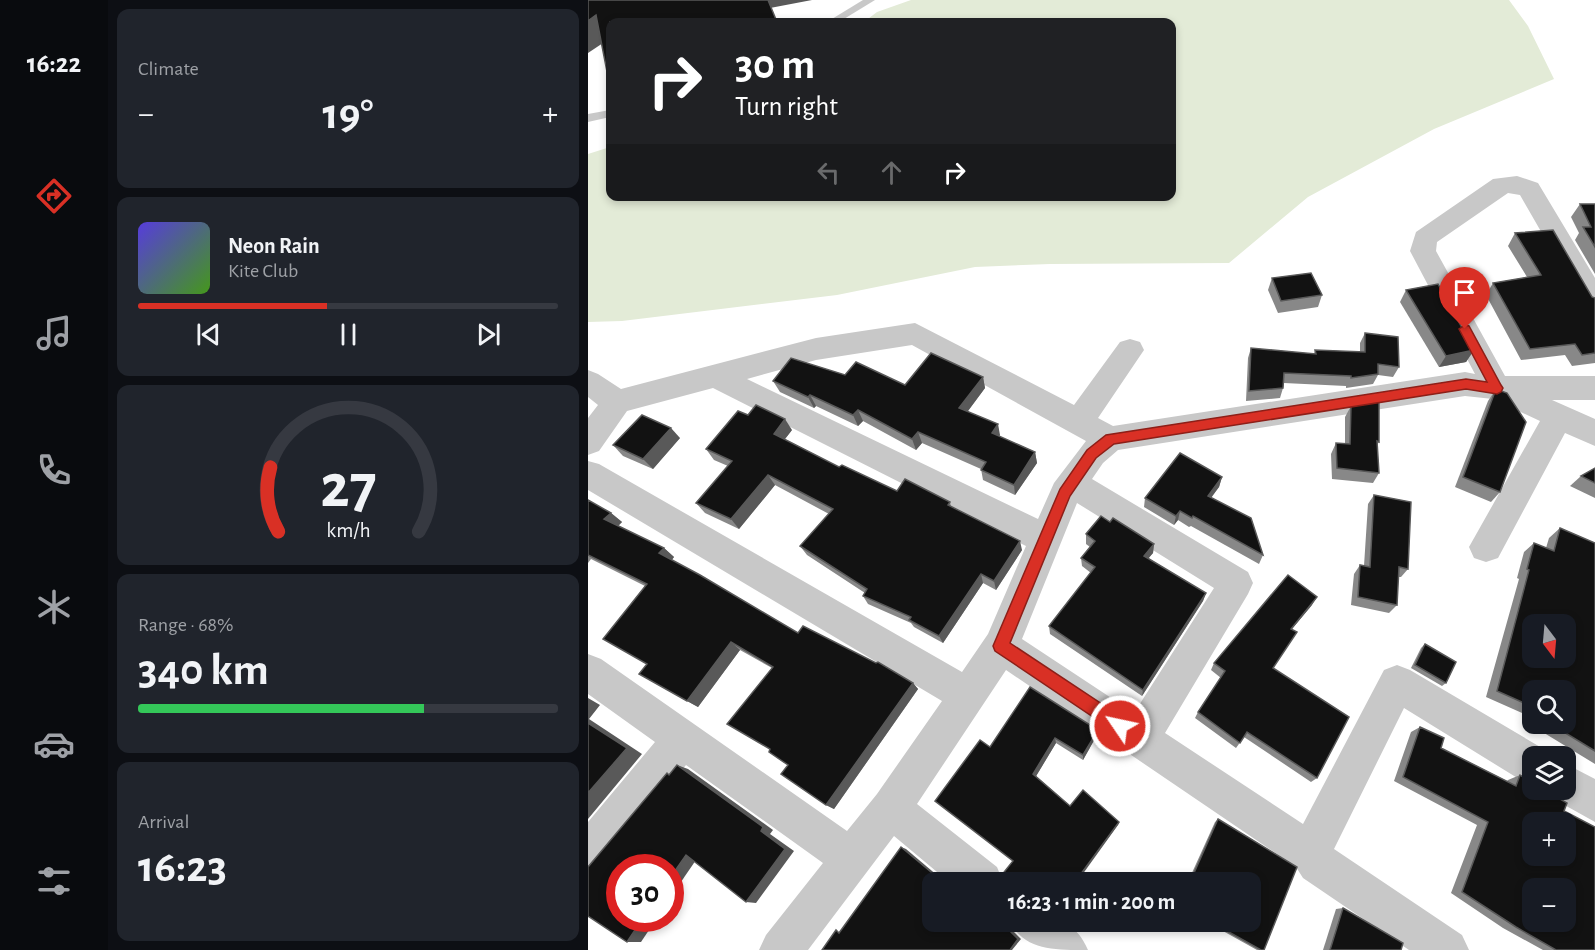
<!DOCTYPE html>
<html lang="en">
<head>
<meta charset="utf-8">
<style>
  body { margin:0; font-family:"Alegreya Sans",sans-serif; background:#20242c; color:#f1f3f6; height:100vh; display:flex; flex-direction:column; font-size:22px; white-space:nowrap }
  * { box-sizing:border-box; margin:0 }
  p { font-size:20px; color:#9ea1a6 }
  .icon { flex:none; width:33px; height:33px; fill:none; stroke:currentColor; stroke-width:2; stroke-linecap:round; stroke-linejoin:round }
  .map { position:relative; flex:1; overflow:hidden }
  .side { display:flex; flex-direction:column; gap:9px; padding:9px; background:#0d0f14; width:480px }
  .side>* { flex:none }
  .hud { position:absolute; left:18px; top:18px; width:570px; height:183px; border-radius:12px; box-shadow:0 3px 9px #0003; background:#202124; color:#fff; overflow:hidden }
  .needle { width:39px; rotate:164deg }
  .fabs { position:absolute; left:934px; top:614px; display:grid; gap:12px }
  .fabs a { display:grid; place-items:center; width:54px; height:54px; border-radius:12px; background:#171b24; box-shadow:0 3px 9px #0003; font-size:30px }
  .speed { position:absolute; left:18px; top:854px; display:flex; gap:12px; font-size:30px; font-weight:700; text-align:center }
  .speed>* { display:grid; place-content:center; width:78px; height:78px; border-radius:50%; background:#171b24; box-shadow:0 3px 9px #0003; line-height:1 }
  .speed .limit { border:9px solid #d22; background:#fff; color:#111 }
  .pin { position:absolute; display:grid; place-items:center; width:51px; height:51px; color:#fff; margin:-62px -26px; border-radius:50% 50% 50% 0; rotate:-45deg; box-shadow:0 0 6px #0007 }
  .pin .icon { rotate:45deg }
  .me { position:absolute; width:66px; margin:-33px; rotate:304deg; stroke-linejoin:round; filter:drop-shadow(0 0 4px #0008) }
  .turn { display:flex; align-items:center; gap:21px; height:126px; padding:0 30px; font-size:27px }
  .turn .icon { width:78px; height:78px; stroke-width:2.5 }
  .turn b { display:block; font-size:42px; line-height:51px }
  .lanes { display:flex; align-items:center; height:57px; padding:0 30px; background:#0003; justify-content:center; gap:30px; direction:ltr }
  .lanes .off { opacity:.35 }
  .big { font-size:45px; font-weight:600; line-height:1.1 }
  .side .card { flex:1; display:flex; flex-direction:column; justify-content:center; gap:9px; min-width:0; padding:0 21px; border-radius:12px; background:#20242c }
  .side .dial { align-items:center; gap:0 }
  .dial svg { height:156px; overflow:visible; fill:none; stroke:#363941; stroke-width:7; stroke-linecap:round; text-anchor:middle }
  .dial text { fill:#f1f3f6; stroke:none }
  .song { display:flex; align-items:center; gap:18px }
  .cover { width:72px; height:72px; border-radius:9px; background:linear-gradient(135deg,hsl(250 70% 55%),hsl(100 70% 35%)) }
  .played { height:6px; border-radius:3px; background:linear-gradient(90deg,#d93025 45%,#363941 45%) }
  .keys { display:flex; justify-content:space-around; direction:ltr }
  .heat { display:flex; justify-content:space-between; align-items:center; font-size:33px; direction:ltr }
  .charge { height:9px; border-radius:4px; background:linear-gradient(90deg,#34c759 68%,#363941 0) }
  .trip { position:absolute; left:334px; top:872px; width:339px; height:60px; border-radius:12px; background:#171b24; box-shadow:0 3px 9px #0003; font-weight:600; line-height:60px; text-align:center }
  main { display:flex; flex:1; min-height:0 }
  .tabs { display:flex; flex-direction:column; width:108px; justify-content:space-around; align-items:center; background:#090b0e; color:#9ea1a6 }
  .tabs .icon { width:42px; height:42px }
  .tabs .current { color:#d93025 }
  .tabs b { font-size:27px; color:#f1f3f6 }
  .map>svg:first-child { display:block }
  .green { fill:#e3ebd7 }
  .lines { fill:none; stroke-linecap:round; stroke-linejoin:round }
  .service { fill:#c8c8c8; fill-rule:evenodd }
  .minor { fill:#c8c8c8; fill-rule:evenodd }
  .wall { fill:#888 }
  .shaded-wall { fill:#595959 }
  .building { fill:#121212; stroke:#595959; stroke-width:1.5; fill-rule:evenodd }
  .route { fill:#d93025; stroke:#8d1f18; stroke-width:1.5 }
</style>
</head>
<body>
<main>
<nav class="tabs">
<b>16:22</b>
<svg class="icon current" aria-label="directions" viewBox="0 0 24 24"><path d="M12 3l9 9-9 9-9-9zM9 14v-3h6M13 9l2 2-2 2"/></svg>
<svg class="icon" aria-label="music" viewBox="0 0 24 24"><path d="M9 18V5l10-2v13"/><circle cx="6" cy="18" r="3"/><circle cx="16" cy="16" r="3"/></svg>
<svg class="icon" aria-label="phone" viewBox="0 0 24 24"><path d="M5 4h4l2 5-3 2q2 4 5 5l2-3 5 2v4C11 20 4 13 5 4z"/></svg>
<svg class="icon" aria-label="climate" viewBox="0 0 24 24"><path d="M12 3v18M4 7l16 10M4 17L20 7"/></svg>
<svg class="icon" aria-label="car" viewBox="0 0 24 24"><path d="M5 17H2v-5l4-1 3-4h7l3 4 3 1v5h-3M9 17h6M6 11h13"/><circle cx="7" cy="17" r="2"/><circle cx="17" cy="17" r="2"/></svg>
<svg class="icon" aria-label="filters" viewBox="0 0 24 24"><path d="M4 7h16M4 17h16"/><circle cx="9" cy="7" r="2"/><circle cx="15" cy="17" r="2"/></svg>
</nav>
<section class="side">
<div class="card"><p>Climate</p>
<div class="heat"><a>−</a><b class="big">19°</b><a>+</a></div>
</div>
<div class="card">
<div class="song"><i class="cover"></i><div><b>Neon Rain</b><p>Kite Club</p></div></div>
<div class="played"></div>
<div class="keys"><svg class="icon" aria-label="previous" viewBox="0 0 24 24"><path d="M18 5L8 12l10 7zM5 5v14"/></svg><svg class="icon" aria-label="pause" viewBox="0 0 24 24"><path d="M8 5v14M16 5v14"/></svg><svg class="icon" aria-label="next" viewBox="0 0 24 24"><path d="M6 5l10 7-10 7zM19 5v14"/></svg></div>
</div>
<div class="card dial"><svg viewBox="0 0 100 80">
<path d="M14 69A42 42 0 1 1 86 69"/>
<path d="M14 69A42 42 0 0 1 10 36" stroke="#d93025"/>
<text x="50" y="56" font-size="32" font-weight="700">27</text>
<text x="50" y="72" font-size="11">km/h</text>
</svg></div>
<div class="card"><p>Range · 68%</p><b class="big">340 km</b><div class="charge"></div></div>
<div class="card"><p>Arrival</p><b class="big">16:23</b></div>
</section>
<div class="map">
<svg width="1007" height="950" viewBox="0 0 1007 950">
  <rect width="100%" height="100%" fill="#fff"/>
  <!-- green -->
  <path class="green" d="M323 0H921L940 26 966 79 846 129 720 197 641 263 462 264 387 267 249 295 34 321 0 322V154L22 147V196H584V22H276L289 12Z"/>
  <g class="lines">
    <!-- service -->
    <g class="service">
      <path d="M275 0H287L251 22H239Z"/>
      <path d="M22 110V117L0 122V114Z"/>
    </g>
    <!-- minor -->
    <g class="minor">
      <path d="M929 176 950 183 1007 278V311L997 308 932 195 920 193 849 242 848 251 917 376H1007V400H964L1007 419V446L977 433 910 558 898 562 886 558 881 547 952 421 905 399 877 396 530 450 515 463 504 479 660 572 665 583 660 594 577 733 715 824 796 670 809 665 822 670 959 751 961 756H945V784L931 779 816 708 746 849 874 935 881 950H821L715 878 708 867 418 670 329 804 409 867 415 882H361L306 836 220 950H171L178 935 235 863 98 765 14 868 0 874V822L67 742 0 694V654L13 659 259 831 289 794 354 701 0 490V461L11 464 374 672 400 634 438 546 125 388 39 411 11 451 0 455V418L10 405 0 397V370L10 374 33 389 228 338 327 323 486 405 532 342 542 339 552 342 556 350 510 418 525 426 877 372 887 374 822 251 828 232 905 179ZM324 345 498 441 466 483 450 519 159 379 228 360ZM489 503 626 588 546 713 434 639Z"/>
      <path d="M978 764 1007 779V822L964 798 960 789H978Z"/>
      <path d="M421 921C457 921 483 911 500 950 464 950 437 950 421 921Z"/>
    </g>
  </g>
  <!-- wall -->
  <g class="wall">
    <path d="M992 204H1007V274L987 240 991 233 983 217Z"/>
    <path d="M927 233 1004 297 1007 298V363L984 366 977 355 933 360 898 295 905 283 939 277 920 246Z"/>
    <path d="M684 278 734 295 730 307 690 313 680 290Z"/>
    <path d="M818 290 886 350 878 362 851 367 812 302Z"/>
    <path d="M777 333 811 367 805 377 790 375 785 384 758 388V386L696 383 695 388 692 398 658 401 660 358 663 348 726 354 727 350 772 352V343Z"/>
    <path d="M257 375 317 385 395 377 397 388 380 411 412 435 411 436 447 452 449 463 427 495 395 480 393 469 334 443 328 450 275 421 270 426 228 406 226 408 192 392 185 381Z"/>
    <path d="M908 389 912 492 903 502 867 487 900 401Z"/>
    <path d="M763 406 791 442 789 445 791 473 785 483 744 479 743 454 748 443 757 444V417Z"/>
    <path d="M204 430 197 439 251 467 309 491 362 502 363 506 434 550 408 590 395 583 355 643 326 627 323 623 280 604 275 596 277 593 219 555 212 546 241 514 187 485 151 529 117 513 108 503 140 466 126 460 118 449Z"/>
    <path d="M92 438 65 469 35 456 25 445Z"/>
    <path d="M1007 468V498L982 486 993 476Z"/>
    <path d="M634 477 631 487 623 497 675 555 671 564 603 526 601 527 590 520 586 525 556 507 557 498Z"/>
    <path d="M786 495 820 569 813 577H810L809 605 801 613 763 605 766 574 772 565 776 566 780 504Z"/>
    <path d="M0 500 23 513 34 522 30 526 76 548 86 557 84 560 210 633 325 683 330 689 246 809 238 805 200 765 182 749 184 668 152 650 110 707 51 674 59 664 15 639 57 586 3 559 0 563Z"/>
    <path d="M522 522 566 544 565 553 560 558 618 593 615 601 554 696 462 634 461 626 503 573 494 566 493 558 502 547 498 544V534Z"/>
    <path d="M972 528 1007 543V764L948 728 951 723H978L945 690V718L898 697 931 579 929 578 936 552 946 543 958 548 961 538Z"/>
    <path d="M724 605 704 629 685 668 729 778 723 782 656 737 648 748 607 718 610 712 633 678 623 670 626 663Z"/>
    <path d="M837 644 858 683 854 686 823 668 833 648Z"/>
    <path d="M832 727 853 748 919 781 920 780 932 775 976 811 1007 950H955L915 928 863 893 889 825 806 781 823 732Z"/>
    <path d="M510 730 509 735 495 760 468 743 448 776 482 806 531 822 530 825 414 882 425 861 402 747Z"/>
    <path d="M630 819 709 867 676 950H669L617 921H663V882H614L603 875 627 822Z"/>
    <path d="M755 908 813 950H735L748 909Z"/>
  </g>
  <!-- shaded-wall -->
  <g class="shaded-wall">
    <path d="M179 0H224L182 8Z"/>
    <path d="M8 15 21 39 0 53V21Z"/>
    <path d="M886 350 878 362 851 367 858 356Z"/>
    <path d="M395 377 397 388 374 419 371 408Z"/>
    <path d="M222 395 228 406 226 408 220 397Z"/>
    <path d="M270 410 275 421 270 426 265 415Z"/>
    <path d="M197 419 204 430 193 444 186 434Z"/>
    <path d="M410 424 412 435 406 443 404 433Z"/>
    <path d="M83 428 92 438 65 469 55 459Z"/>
    <path d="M330 432 334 443 328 450 324 439Z"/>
    <path d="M447 452 449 463 427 495 426 485Z"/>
    <path d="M180 475 187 485 151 529 143 519Z"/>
    <path d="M634 477 631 487 618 505 620 496Z"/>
    <path d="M592 511 590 520 586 525 588 516Z"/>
    <path d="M23 513 34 522 27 529 16 519Z"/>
    <path d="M432 541 434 550 408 590 406 581Z"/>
    <path d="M566 544 565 553 555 565 556 556Z"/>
    <path d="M76 548 86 557 82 562 71 553Z"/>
    <path d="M393 574 395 583 355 643 351 636Z"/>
    <path d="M618 593 615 601 554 696 555 690Z"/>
    <path d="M729 597 724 605 698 636 703 629Z"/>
    <path d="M143 642 152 650 110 707 99 701Z"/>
    <path d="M325 683 330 689 246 809 238 805Z"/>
    <path d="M0 698 12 705 1 719 54 754 0 819Z"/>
    <path d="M510 730 509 735 495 760V755Z"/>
    <path d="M467 738 468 743 447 778 445 774Z"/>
    <path d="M89 765 100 769 185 830 182 834 206 851 168 903 158 902 173 831Z"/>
    <path d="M531 822 530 825 489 882H487Z"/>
    <path d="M313 847 318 849 357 882H355Z"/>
    <path d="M98 855 110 857 82 898V878Z"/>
    <path d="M55 918H69L53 942H39Z"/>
    <path d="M418 921H420L426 932 433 939 424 950H422L423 932Z"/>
  </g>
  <!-- building -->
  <g class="building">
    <path d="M0 0H180L189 22H22V82H21L8 15 0 21Z"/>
    <path d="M992 204H1007V247L995 227H1003Z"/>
    <path d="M965 230 1004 297 1007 298V353L994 355 987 344 942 349 905 283 953 275 927 233Z"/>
    <path d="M723 273 734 295 693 301 684 278Z"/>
    <path d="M850 284 886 350 858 356 818 290Z"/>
    <path d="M777 333 810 337 811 367 790 364V374L763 378V376L696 373 695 388 661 391 663 348 728 354 727 350 777 352Z"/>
    <path d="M343 353 395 377 371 408 410 424 404 433 447 452 426 485 393 470 398 462 330 432 324 439 270 410 265 415 222 395 220 397 185 381 203 358 257 375 268 362 317 385Z"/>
    <path d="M908 389 919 393 938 422 912 492 875 477Z"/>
    <path d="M791 401V442L789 441 791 473 749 468 748 443 762 444 763 406Z"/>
    <path d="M168 405 197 419 186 434 251 467 254 465 309 491 317 479 362 502 360 505 432 541 406 581 393 574 351 636 321 620 323 617 275 596 279 589 212 546 245 509 180 475 143 519 108 503 144 461 118 449 150 411 160 415Z"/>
    <path d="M54 415 83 428 55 459 25 445Z"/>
    <path d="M592 453 634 477 620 496 663 518 675 555 605 516 604 518 592 511 588 516 557 498Z"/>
    <path d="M1007 468V483L993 476Z"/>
    <path d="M786 495 823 502 820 569 811 567 809 605 770 597 772 565 782 567Z"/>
    <path d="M0 500 23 513 16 519 76 548 71 553 112 575 210 633 215 626 288 663 290 662 325 683 238 805 193 774 200 765 181 752 182 749 139 724 185 667 143 642 99 701 51 674 59 664 15 639 59 584 0 555Z"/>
    <path d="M513 516 522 522 525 518 566 544 556 556 618 593 555 690 461 626 507 567 493 558 507 541 498 534Z"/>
    <path d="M972 528 1007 543V751L961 723H978V690H945V707L909 691 941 570 939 569 946 543 966 551ZM945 624H978V657H945Z"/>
    <path d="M700 575 729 597 703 629 709 632 685 668 761 717 729 778 659 732 652 743 610 712 637 671 626 663Z"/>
    <path d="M837 644 868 662 858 683 827 665Z"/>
    <path d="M442 687 510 730 495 755 467 738 445 774 482 806 495 790 531 822 487 882H413H414L413 876 425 861 347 801 392 740 402 747Z"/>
    <path d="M0 723 39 748 0 793Z"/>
    <path d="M832 727 856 738 853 748 928 786 932 775 945 783V789H955L979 803 976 811 1007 827V950H968L928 927 874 892 900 822 815 777ZM945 822H978V855H945ZM945 888H978V921H945Z"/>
    <path d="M89 765 175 827 173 831 197 849 158 902 98 855 82 878V867H32V918H55L39 942 0 916V867L79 773 81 775Z"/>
    <path d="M630 819 709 867 676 950H673L621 921H663V882H619L606 873Z"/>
    <path d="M313 847 355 882H345V921H418L423 932 430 939 422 950H234L248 930 251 933Z"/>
    <path d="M755 908 815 943 813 950H742Z"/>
  </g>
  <!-- route -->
  <path class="route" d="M877 325 881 326 913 385 915 388 913 392 909 394 878 389 526 444 508 458 482 496 422 643 538 720 540 726 538 731 532 734 526 731 407 651 405 646 472 489 499 450 518 435 878 379 899 382 871 329Z"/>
</svg>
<div class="fabs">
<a><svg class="needle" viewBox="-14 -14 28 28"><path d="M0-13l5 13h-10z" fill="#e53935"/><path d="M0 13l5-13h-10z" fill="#9ea1a6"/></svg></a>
<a><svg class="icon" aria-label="search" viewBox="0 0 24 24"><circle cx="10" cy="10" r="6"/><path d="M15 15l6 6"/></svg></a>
<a><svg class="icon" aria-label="layers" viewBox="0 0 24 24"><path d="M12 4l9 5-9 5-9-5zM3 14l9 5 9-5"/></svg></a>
<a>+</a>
<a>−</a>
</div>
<div class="speed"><div class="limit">30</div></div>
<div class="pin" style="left:877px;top:329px;background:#d93025"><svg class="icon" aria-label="arrive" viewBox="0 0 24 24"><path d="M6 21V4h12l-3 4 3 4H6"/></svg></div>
<svg class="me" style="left:532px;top:726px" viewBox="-20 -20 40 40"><circle r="17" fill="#d93025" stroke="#fff" stroke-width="3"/><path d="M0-11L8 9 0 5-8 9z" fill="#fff"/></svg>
<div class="trip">16:23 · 1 min · 200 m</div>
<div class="hud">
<div class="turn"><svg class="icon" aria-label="right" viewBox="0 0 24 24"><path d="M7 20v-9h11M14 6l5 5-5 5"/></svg><div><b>30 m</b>Turn right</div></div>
<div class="lanes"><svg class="icon off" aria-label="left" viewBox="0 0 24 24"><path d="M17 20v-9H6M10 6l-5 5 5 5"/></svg><svg class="icon off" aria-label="ahead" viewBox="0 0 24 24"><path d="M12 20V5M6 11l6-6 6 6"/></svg><svg class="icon" aria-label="right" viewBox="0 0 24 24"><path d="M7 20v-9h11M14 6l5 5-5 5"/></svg></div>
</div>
</div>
</main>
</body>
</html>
